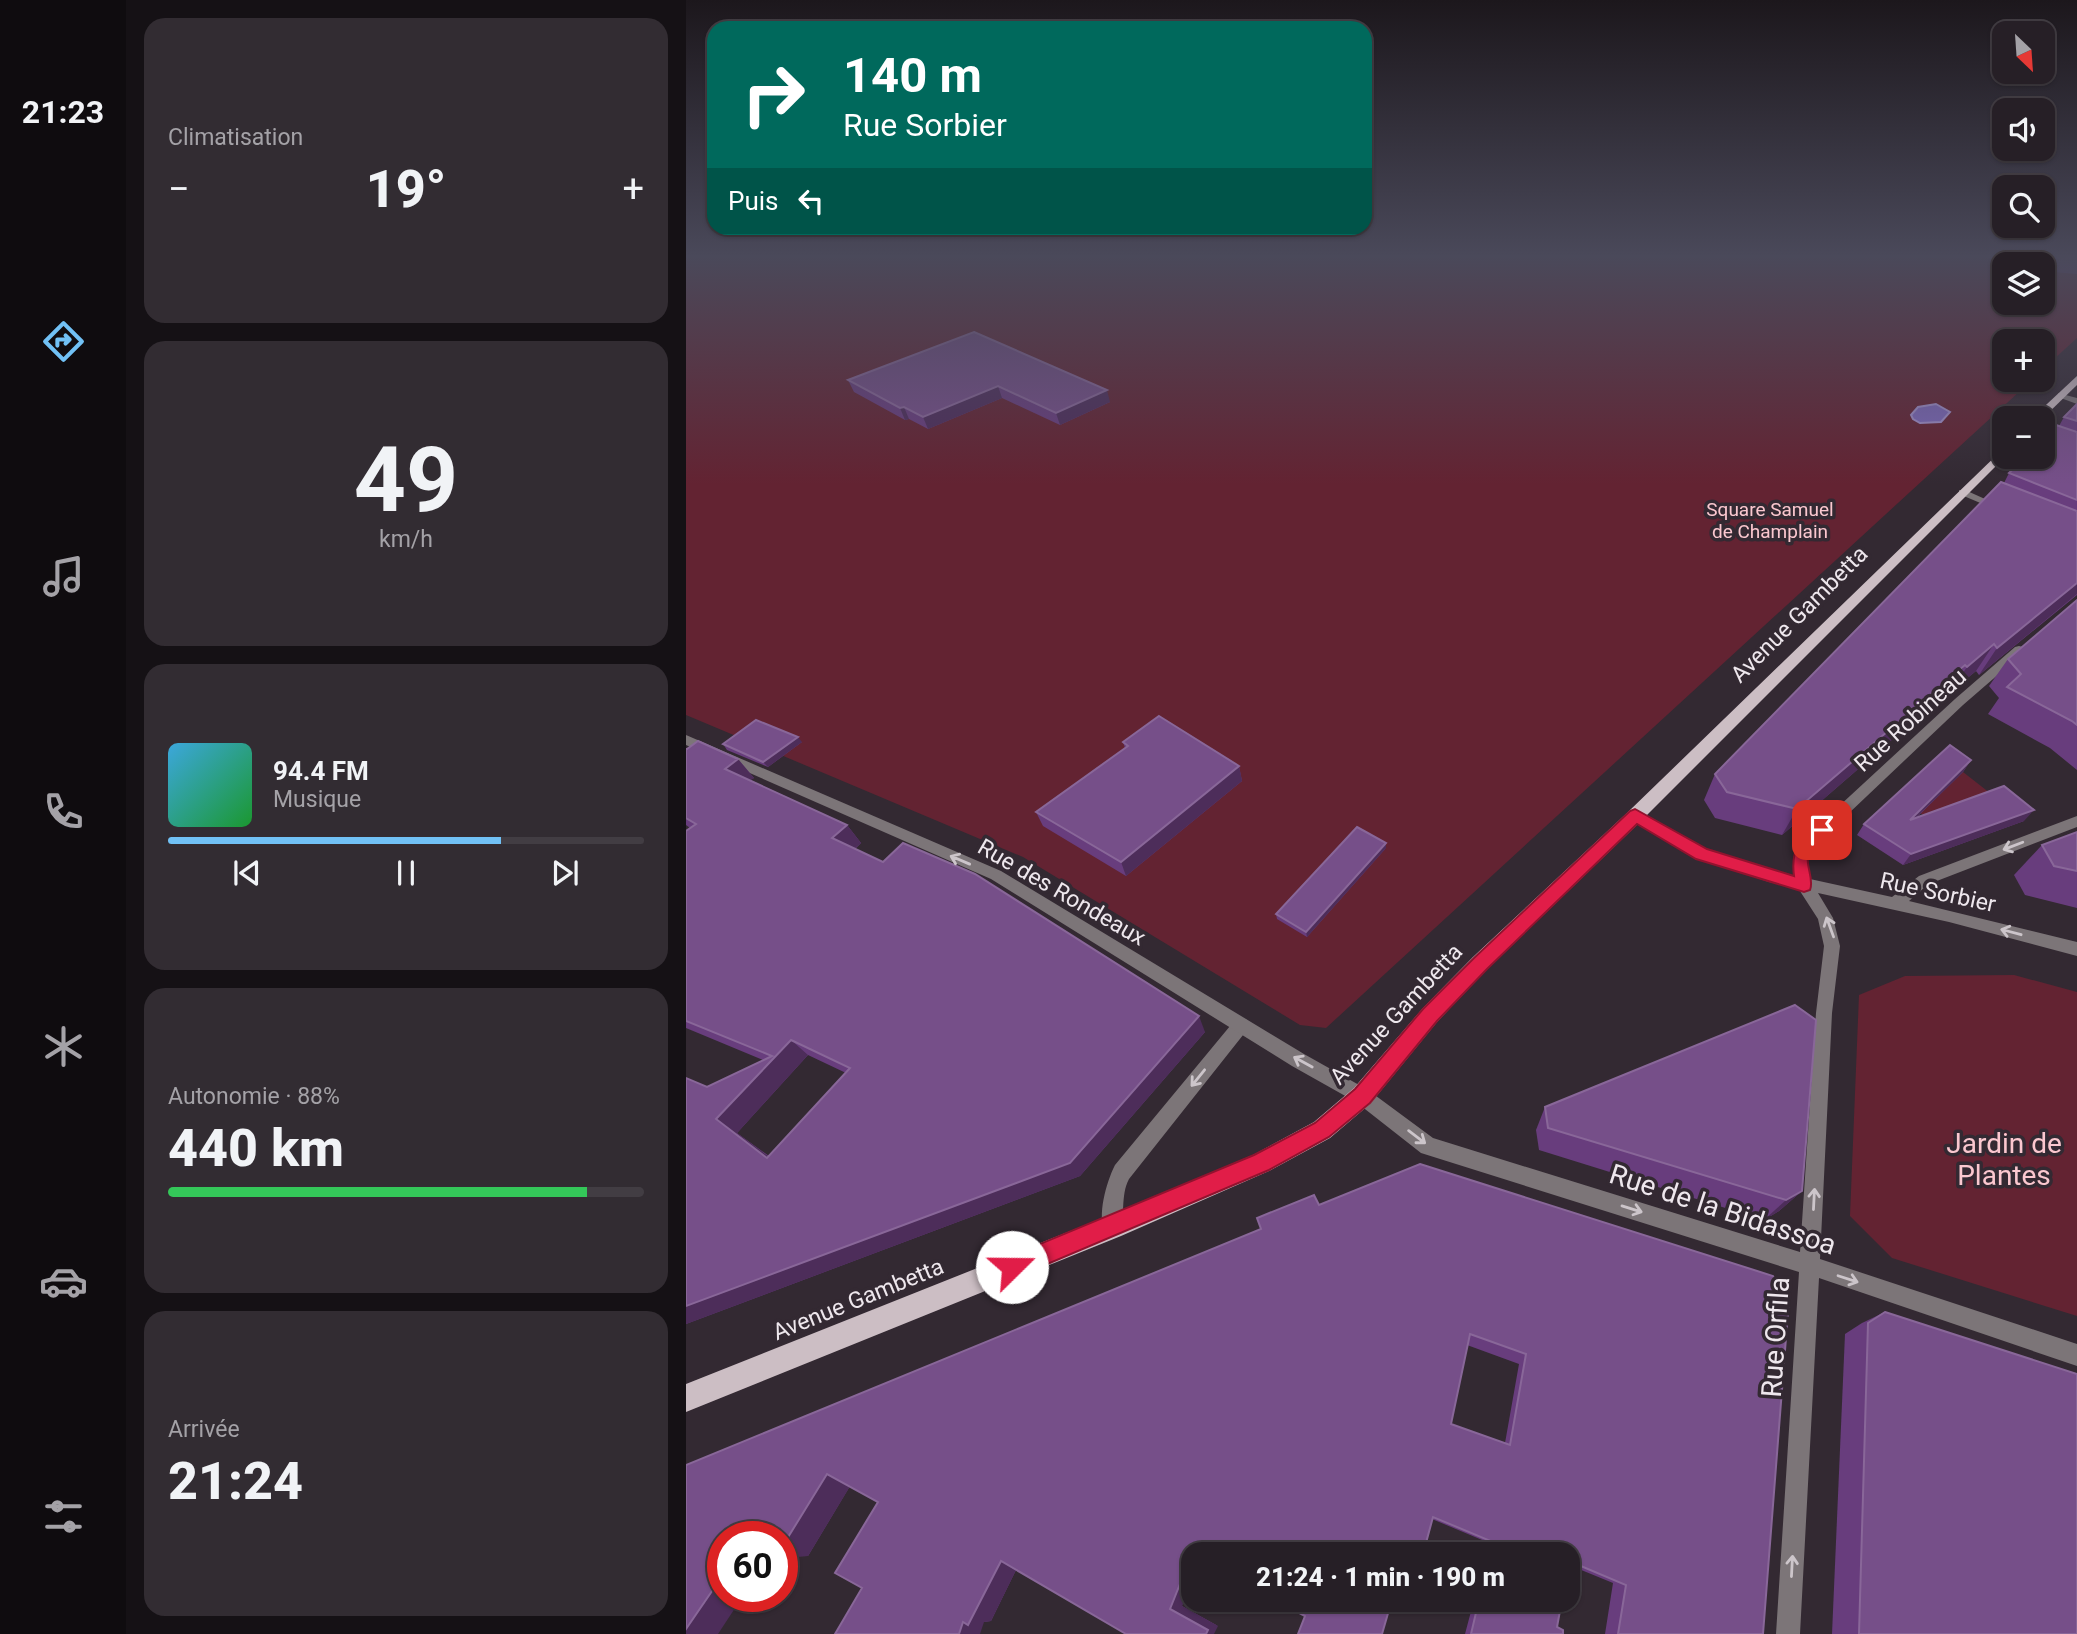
<!DOCTYPE html>
<html lang="fr">
<head>
<meta charset="utf-8">
<style>
  body { margin:0; font-family:Roboto,sans-serif; background:#322c32; color:#f1f3f6; height:100vh; display:flex; flex-direction:column; font-size:26px; white-space:nowrap }
  * { box-sizing:border-box; margin:0 }
  p { font-size:23px; color:#a4a2a7 }
  .icon { flex:none; width:38px; height:38px; fill:none; stroke:currentColor; stroke-width:2; stroke-linecap:round; stroke-linejoin:round }
  .map { position:relative; flex:1; overflow:hidden }
  .side { display:flex; flex-direction:column; gap:18px; padding:18px; background:#151115; width:560px }
  .side>* { flex:none }
  .guide { position:absolute; left:21px; top:21px; width:665px; height:214px; border-radius:21px; box-shadow:0 2px 5px #0004,0 0 0 2px #423d43; background:#00695c; color:#fff; overflow:hidden }
  .needle { width:46px; rotate:155deg }
  .controls { position:absolute; left:1306px; top:21px; display:grid; gap:14px }
  .controls a { display:grid; place-items:center; width:63px; height:63px; border-radius:14px; background:#261f26; box-shadow:0 2px 5px #0004,0 0 0 2px #423d43; font-size:35px }
  .speed { position:absolute; left:21px; top:1521px; display:flex; gap:14px; font-size:35px; font-weight:700; text-align:center }
  .speed>* { display:grid; place-content:center; width:91px; height:91px; border-radius:50%; background:#261f26; box-shadow:0 2px 5px #0004,0 0 0 2px #423d43; line-height:1 }
  .speed .limit { border:10px solid #d22; background:#fff; color:#111 }
  .pin { position:absolute; display:grid; place-items:center; width:60px; height:60px; color:#fff; margin:-30px; border-radius:14px; box-shadow:0 4px 10px #0006 }
  .me { position:absolute; width:77px; margin:-38px; rotate:68deg; stroke-linejoin:round; filter:drop-shadow(0 0 5px #0008) }
  .turn { display:flex; align-items:center; gap:24px; height:147px; padding:0 21px; font-size:32px }
  .turn .icon { width:91px; height:91px; stroke-width:2.5 }
  .turn b { display:block; font-size:49px; line-height:60px }
  .then { display:flex; align-items:center; height:66px; padding:0 21px; background:#0003; gap:14px; font-size:26px }
  .big { font-size:52px; font-weight:800; line-height:1.1 }
  .side .tile { flex:1; display:flex; flex-direction:column; justify-content:center; gap:10px; min-width:0; padding:0 24px; border-radius:21px; background:#322c32 }
  .side .dial { align-items:center; gap:0 }
  .dial b { font-size:91px; line-height:1 }
  .song { display:flex; align-items:center; gap:21px }
  .cover { width:84px; height:84px; border-radius:10px; background:linear-gradient(135deg,hsl(200 70% 55%),hsl(130 70% 35%)) }
  .played { height:7px; border-radius:4px; background:linear-gradient(90deg,#71c1f5 70%,#423d43 70%) }
  .keys { display:flex; justify-content:space-around; direction:ltr }
  .heat { display:flex; justify-content:space-between; align-items:center; font-size:38px; direction:ltr }
  .charge { height:10px; border-radius:5px; background:linear-gradient(90deg,#34c759 88%,#423d43 0) }
  .trip { position:absolute; left:495px; top:1542px; width:399px; height:70px; border-radius:21px; background:#261f26; box-shadow:0 2px 5px #0004,0 0 0 2px #423d43; font-weight:800; line-height:70px; text-align:center }
  main { display:flex; flex:1; min-height:0 }
  .tabs { display:flex; flex-direction:column; width:126px; justify-content:space-around; align-items:center; background:#0f0c0f; color:#a4a2a7 }
  .tabs .icon { width:49px; height:49px }
  .tabs .current { color:#71c1f5 }
  .tabs b { font-size:32px; color:#f1f3f6 }
  .map>svg:first-child { display:block }
  .green { fill:#632332; fill-rule:evenodd }
  .water { fill:#7b67b6; stroke:#9e8dc6; stroke-width:2 }
  .lines { fill:none; stroke-linecap:round; stroke-linejoin:round }
  .pedestrian { fill:#7c7578; fill-rule:evenodd }
  .minor { fill:#7c7578; fill-rule:evenodd }
  .primary { fill:#ccbec4; fill-rule:evenodd }
  .wall { fill:#683d7d; fill-rule:evenodd }
  .shaded-wall { fill:#4d2d5a }
  .building { fill:#764f89; stroke:#896799; stroke-width:2; fill-rule:evenodd }
  .oneway { stroke:#ccc5ca }
  .route { fill:#e11d48; stroke:#92132f; stroke-width:2 }
  .labels { text-anchor:middle; stroke-width:7; stroke-linejoin:round; paint-order:stroke }
  .far-park-label { font-size:19px; fill:#fbc7cf; stroke:#332932 }
  .street-label { font-size:23px; fill:#eee7ed; stroke:#332932 }
  .near-park-label { font-size:28px; fill:#fbc7cf; stroke:#332932 }
  .near-street-label { font-size:28px; fill:#eee7ed; stroke:#332932 }
</style>
</head>
<body>
<main>
<nav class="tabs">
<b>21:23</b>
<svg class="icon current" aria-label="directions" viewBox="0 0 24 24"><path d="M12 3l9 9-9 9-9-9zM9 14v-3h6M13 9l2 2-2 2"/></svg>
<svg class="icon" aria-label="music" viewBox="0 0 24 24"><path d="M9 18V5l10-2v13"/><circle cx="6" cy="18" r="3"/><circle cx="16" cy="16" r="3"/></svg>
<svg class="icon" aria-label="phone" viewBox="0 0 24 24"><path d="M5 4h4l2 5-3 2q2 4 5 5l2-3 5 2v4C11 20 4 13 5 4z"/></svg>
<svg class="icon" aria-label="climate" viewBox="0 0 24 24"><path d="M12 3v18M4 7l16 10M4 17L20 7"/></svg>
<svg class="icon" aria-label="car" viewBox="0 0 24 24"><path d="M5 17H2v-5l4-1 3-4h7l3 4 3 1v5h-3M9 17h6M6 11h13"/><circle cx="7" cy="17" r="2"/><circle cx="17" cy="17" r="2"/></svg>
<svg class="icon" aria-label="filters" viewBox="0 0 24 24"><path d="M4 7h16M4 17h16"/><circle cx="9" cy="7" r="2"/><circle cx="15" cy="17" r="2"/></svg>
</nav>
<section class="side">
<div class="tile"><p>Climatisation</p>
<div class="heat"><a>−</a><b class="big">19°</b><a>+</a></div>
</div>
<div class="tile dial"><b>49</b><p>km/h</p></div>
<div class="tile">
<div class="song"><i class="cover"></i><div><b>94.4 FM</b><p>Musique</p></div></div>
<div class="played"></div>
<div class="keys"><svg class="icon" aria-label="previous" viewBox="0 0 24 24"><path d="M18 5L8 12l10 7zM5 5v14"/></svg><svg class="icon" aria-label="pause" viewBox="0 0 24 24"><path d="M8 5v14M16 5v14"/></svg><svg class="icon" aria-label="next" viewBox="0 0 24 24"><path d="M6 5l10 7-10 7zM19 5v14"/></svg></div>
</div>
<div class="tile"><p>Autonomie · 88%</p><b class="big">440 km</b><div class="charge"></div></div>
<div class="tile"><p>Arrivée</p><b class="big">21:24</b></div>
</section>
<div class="map">
<svg width="1391" height="1634" viewBox="0 0 1391 1634">
  <rect width="100%" height="100%" fill="#332932"/>
  <!-- green -->
  <g class="green">
    <path d="M0 255H1351L1391 268V338L1356 370V341H1318V380H1346L640 1028 614 1025 337 857 0 715ZM1318 264H1356V303H1318Z"/>
    <path d="M1277 772 1309 797 1245 820 1211 798 1245 803Z"/>
    <path d="M1328 975 1391 992V1316L1206 1258 1164 1216 1173 995 1219 976Z"/>
  </g>
  <!-- water -->
  <path class="water" d="M1250 404 1264 412 1255 422 1234 423 1227 419 1225 415 1232 407Z"/>
  <g class="lines">
    <!-- pedestrian -->
    <path class="pedestrian" d="M555 1017 561 1020 563 1025 561 1030 443 1179C434 1196 440 1216 433 1234L426 1237 419 1234C411 1215 420 1183 429 1165L549 1020Z"/>
    <!-- minor -->
    <g class="minor">
      <path d="M1372 393 1391 398V404L1372 397Z"/>
      <path d="M1273 490H1279L1319 508 1311 510 1273 494Z"/>
      <path d="M1333 646 1337 647V653L1277 705 1123 851 1121 859 1124 879 1206 897 1233 876 1391 816V827L1243 884 1223 901 1391 942V956L1263 922 1132 893 1147 918 1154 946 1146 1013 1134 1259 1391 1344V1366L1133 1278 1114 1634H1090L1113 1272 735 1153 670 1102 606 1066 305 879 0 745V735L315 871 618 1054 682 1090 747 1138 1114 1252 1130 1013 1138 946 1132 919 1112 888 1083 882 1011 858 944 820 942 816 944 812H954L1021 850 1083 870 1109 876 1107 859 1112 844 1269 699 1329 647Z"/>
    </g>
    <!-- primary -->
    <g class="primary">
      <path d="M1391 376V385L1356 419 1346 418Z"/>
      <path d="M1318 448 1319 457 955 821 801 969 751 1022 684 1104 644 1138 583 1171 435 1236 0 1412V1384L422 1216 567 1155 628 1122 668 1088 737 1008 787 957 943 811Z"/>
    </g>
  </g>
  <!-- wall -->
  <g class="wall">
    <path d="M1356 255H1391V274L1356 271V264H1351Z"/>
    <path d="M288 332 424 402 374 425 316 398 242 429 223 419 219 420 168 392 162 380Z"/>
    <path d="M1391 404V595L1293 675 1290 671 1263 693 1261 692 1096 835 1029 818 1018 800 1029 774 1318 483 1323 473 1373 426 1378 417Z"/>
    <path d="M1391 600V770L1364 748 1302 714 1313 698 1303 686 1322 659Z"/>
    <path d="M116 742 82 767 41 750 37 744Z"/>
    <path d="M437 742 553 766 556 781 440 876 357 826 350 812 439 748Z"/>
    <path d="M0 749 52 759 68 778 64 780 161 825 175 843 169 849 519 1032 394 1176 0 1324V1078L21 1087 77 1060 0 1028V831L4 828 0 825ZM122 1055 160 1073 83 1156 51 1133Z"/>
    <path d="M1285 760 1277 772 1230 818 1338 821 1217 865 1171 835 1178 824Z"/>
    <path d="M1391 832V908L1339 895 1328 875 1356 845Z"/>
    <path d="M700 848 621 937 591 919 590 914Z"/>
    <path d="M859 1107 1116 1191 1093 1211 1078 1220 853 1150 850 1130Z"/>
    <path d="M734 1164 1077 1634H919L927 1583 883 1565 882 1554H798L801 1542 746 1519 508 1554 496 1606 532 1626 330 1570 305 1621 298 1622 176 1588 192 1502 164 1486 122 1556 96 1557V1536L0 1465ZM781 1345 833 1364 819 1443 765 1424Z"/>
    <path d="M1199 1312 1391 1634H1146L1159 1334 1176 1323Z"/>
    <path d="M788 1600H876L871 1627 877 1634H779Z"/>
  </g>
  <!-- shaded-wall -->
  <g class="shaded-wall">
    <path d="M312 386 316 398 242 429 237 417Z"/>
    <path d="M421 390 424 402 374 425 370 413Z"/>
    <path d="M218 407 223 419 219 420 214 408Z"/>
    <path d="M1391 583V594L1293 675 1311 648Z"/>
    <path d="M1308 644 1290 671 1263 693 1281 667Z"/>
    <path d="M1279 665 1261 692 1096 835 1111 809Z"/>
    <path d="M112 737 116 742 82 767 77 762Z"/>
    <path d="M52 759 68 778 54 787 39 769Z"/>
    <path d="M1285 760 1277 772 1216 831 1224 820Z"/>
    <path d="M553 766 556 781 440 876 435 862Z"/>
    <path d="M1348 810 1338 821 1217 865 1225 854Z"/>
    <path d="M161 825 175 843 160 856 146 838Z"/>
    <path d="M700 843V848L621 937 620 932Z"/>
    <path d="M513 1016 519 1032 394 1176 0 1324V1306Z"/>
    <path d="M105 1040 122 1055 51 1133 102 1171 81 1158 30 1119Z"/>
    <path d="M1116 1191 1093 1211 1078 1220 1100 1200Z"/>
    <path d="M141 1474 169 1478 122 1556 96 1557V1547Z"/>
    <path d="M506 1554H508V1576L496 1606 532 1626 528 1634H520L484 1609Z"/>
    <path d="M335 1560 305 1621 298 1622 294 1634H273L277 1622 315 1561Z"/>
    <path d="M37 1575V1596H57L32 1634H0V1629Z"/>
  </g>
  <!-- building -->
  <g class="building">
    <path d="M288 332 421 390 370 413 312 386 237 417 218 407 214 408 162 380Z"/>
    <path d="M1391 404V421L1378 417Z"/>
    <path d="M1370 425 1391 432V500L1323 473 1340 457H1356V440Z"/>
    <path d="M1315 482 1391 511V583L1311 648 1308 644 1281 667 1279 665 1111 809 1041 792 1029 774Z"/>
    <path d="M1391 600V725L1386 721 1321 687 1335 674 1322 659Z"/>
    <path d="M473 716 553 766 435 862 350 812 442 746 437 742Z"/>
    <path d="M70 720 112 737 77 762 37 744Z"/>
    <path d="M12 741 52 759 39 769 161 825 146 838 197 862 217 843 289 874 513 1016 384 1163 0 1306V1078L21 1087 86 1056 0 1021V831L10 824 0 818V749H1ZM105 1040 164 1068 81 1158 30 1119Z"/>
    <path d="M1264 745 1285 760 1224 820 1318 786 1348 810 1225 854 1178 824Z"/>
    <path d="M671 827 700 843 620 932 590 914Z"/>
    <path d="M1391 832V871L1368 866 1356 845Z"/>
    <path d="M1109 1005 1130 1020 1116 1191 1100 1200 862 1128 859 1107Z"/>
    <path d="M734 1164 1087 1276 1103 1299 1077 1634H932L940 1585 883 1561 882 1568V1554H804L807 1542 747 1517 737 1554H506L484 1609 522 1630 520 1634H440L315 1561 282 1625 277 1622 273 1634H149L176 1588 149 1573 192 1502 141 1474 96 1547V1536H37V1575L0 1629V1465L575 1229 571 1218 628 1195 633 1205ZM784 1334 840 1354 824 1445 765 1424Z"/>
    <path d="M1199 1312 1391 1374V1634H1173L1182 1323Z"/>
    <path d="M589 1600H725L722 1610 705 1603 696 1634H612L619 1616Z"/>
    <path d="M793 1600H876L871 1627 877 1630V1634H785Z"/>
  </g>
  <!-- one-way arrows -->
  <defs><path id="oneway-shaft" d="M-6 0H5M1.5-3L5.5 0L1.5 3" fill="none" stroke-width="1.6" stroke-linecap="round" stroke-linejoin="round" transform="scale(1.75)"/></defs>
  <g class="oneway">
    <use href="#oneway-shaft" transform="translate(1327 846) rotate(159)"/>
    <use href="#oneway-shaft" transform="translate(274 860) rotate(-157)"/>
    <use href="#oneway-shaft" transform="translate(1144 927) rotate(-110)"/>
    <use href="#oneway-shaft" transform="translate(1325 932) rotate(-165)"/>
    <use href="#oneway-shaft" transform="translate(617 1062) rotate(-151)"/>
    <use href="#oneway-shaft" transform="translate(512 1078) rotate(129)"/>
    <use href="#oneway-shaft" transform="translate(731 1137) rotate(37)"/>
    <use href="#oneway-shaft" transform="translate(1128 1199) rotate(-87)"/>
    <use href="#oneway-shaft" transform="translate(946 1209) rotate(17)"/>
    <use href="#oneway-shaft" transform="translate(1162 1279) rotate(18)"/>
    <use href="#oneway-shaft" transform="translate(1106 1566) rotate(-87)"/>
  </g>
  <!-- sky -->
  <linearGradient id="sky" x2="0" y2="1"><stop stop-color="#1c171c"/><stop offset="0.53" stop-color="#4a495a"/><stop offset="1" stop-color="#4a495a" stop-opacity="0"/></linearGradient>
  <rect width="1391" height="484" fill="url(#sky)"/>
  <!-- route -->
  <path class="route" d="M949 809 1021 849 1108 876C1105 854 1112 831 1136 824L1144 830C1139 838 1129 843 1124 851 1117 863 1129 878 1124 890L1118 892 1010 859 951 824 801 969 751 1021 684 1103 643 1137 583 1170 326 1279 318 1275 314 1267 318 1259 568 1155 629 1123 669 1089 737 1009 788 958 944 811Z"/>
  <g class="labels">
    <!-- far-park labels -->
    <g class="far-park-label">
      <text x="1084" y="516">Square Samuel<tspan x="1084" dy="22">de Champlain</tspan></text>
    </g>
    <!-- street labels -->
    <g class="street-label">
      <text transform="translate(1113 614) rotate(-45)" y="8">Avenue Gambetta</text>
      <text transform="translate(1224 720) rotate(-42)" y="8">Rue Robineau</text>
      <text transform="translate(376 892) rotate(30)" y="8">Rue des Rondeaux</text>
      <text transform="translate(1252 892) rotate(12)" y="8">Rue Sorbier</text>
      <text transform="translate(710 1014) rotate(-47)" y="8">Avenue Gambetta</text>
      <text transform="translate(172 1299) rotate(-22)" y="8">Avenue Gambetta</text>
    </g>
    <!-- near-park labels -->
    <g class="near-park-label">
      <text x="1318" y="1153">Jardin de<tspan x="1318" dy="32">Plantes</tspan></text>
    </g>
    <!-- near-street labels -->
    <g class="near-street-label">
      <text transform="translate(1037 1209) rotate(18)" y="10">Rue de la Bidassoa</text>
      <text transform="translate(1089 1337) rotate(-86)" y="10">Rue Orfila</text>
    </g>
  </g>
</svg>
<div class="controls">
<a><svg class="needle" viewBox="-14 -14 28 28"><path d="M0-13l5 13h-10z" fill="#e53935"/><path d="M0 13l5-13h-10z" fill="#a4a2a7"/></svg></a>
<a><svg class="icon" aria-label="sound" viewBox="0 0 24 24"><path d="M4 9h4l5-4v14l-5-4H4zM17 9q2 3 0 6"/></svg></a>
<a><svg class="icon" aria-label="search" viewBox="0 0 24 24"><circle cx="10" cy="10" r="6"/><path d="M15 15l6 6"/></svg></a>
<a><svg class="icon" aria-label="layers" viewBox="0 0 24 24"><path d="M12 4l9 5-9 5-9-5zM3 14l9 5 9-5"/></svg></a>
<a>+</a>
<a>−</a>
</div>
<div class="speed"><div class="limit">60</div></div>
<div class="pin" style="left:1136px;top:830px;background:#d93025"><svg class="icon" aria-label="arrive" viewBox="0 0 24 24"><path d="M6 21V4h12l-3 4 3 4H6"/></svg></div>
<svg class="me" style="left:326px;top:1267px" viewBox="-20 -20 40 40"><circle r="19" fill="#fff"/><path d="M0-13L10 11 0 6-10 11z" fill="#e11d48"/></svg>
<div class="trip">21:24 · 1 min · 190 m</div>
<div class="guide">
<div class="turn"><svg class="icon" aria-label="right" viewBox="0 0 24 24"><path d="M7 20v-9h11M14 6l5 5-5 5"/></svg><div><b>140 m</b>Rue Sorbier</div></div>
<div class="then">Puis<svg class="icon" aria-label="left" viewBox="0 0 24 24"><path d="M17 20v-9H6M10 6l-5 5 5 5"/></svg></div>
</div>
</div>
</main>
</body>
</html>
